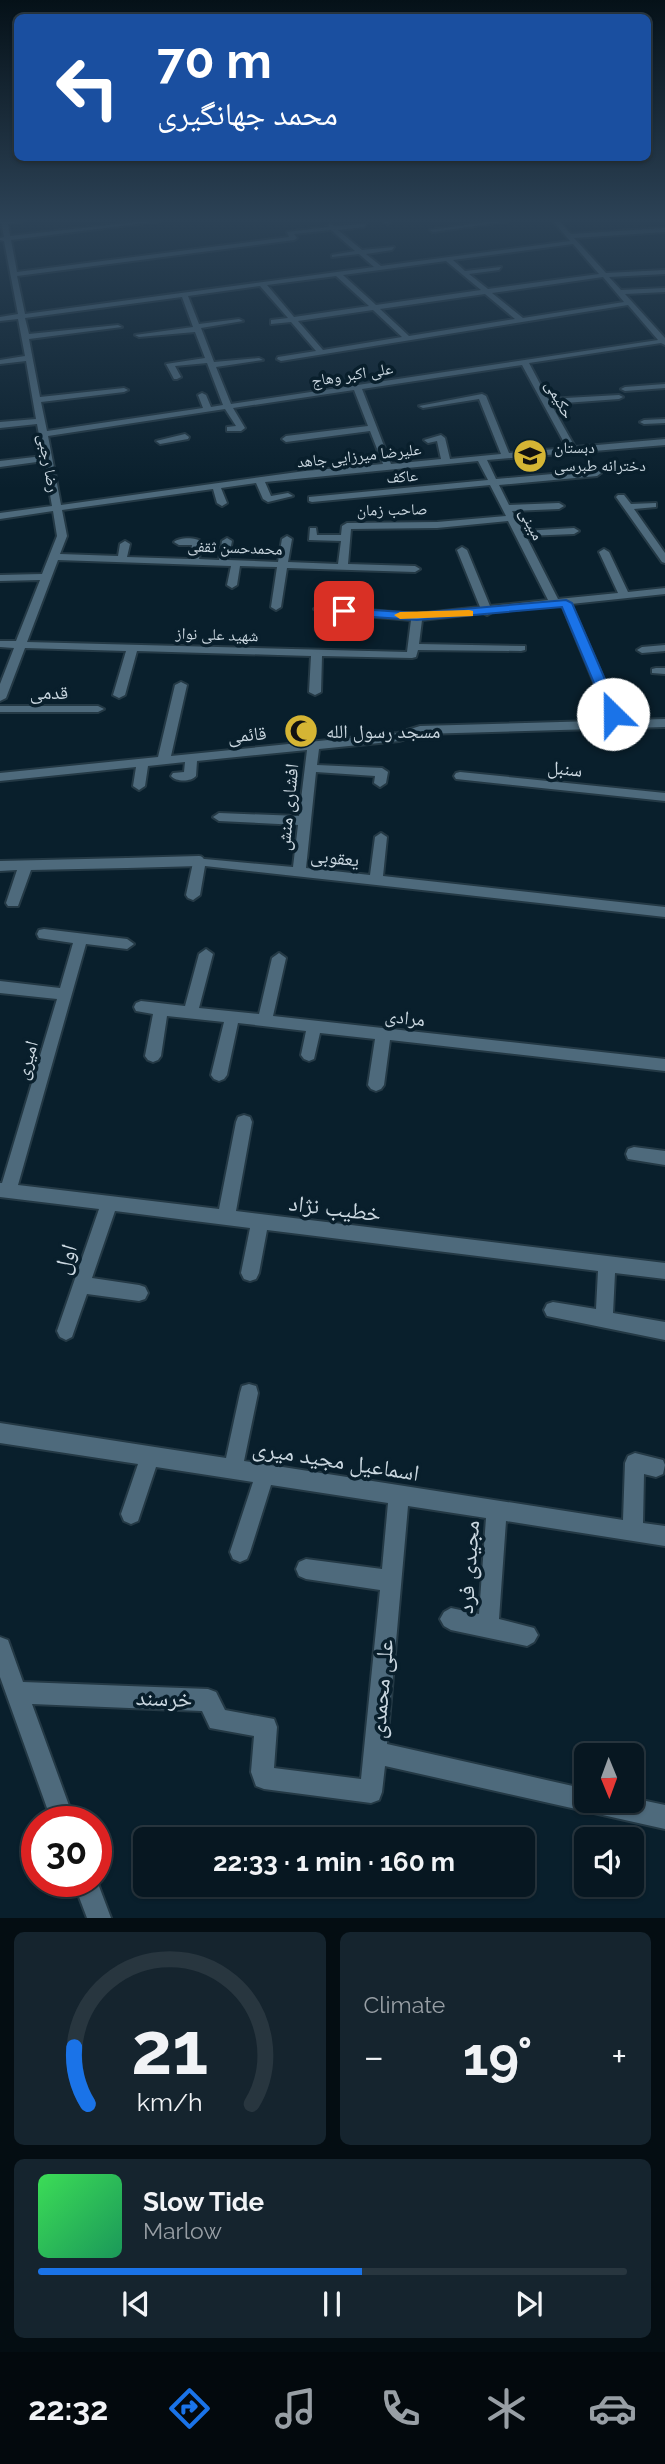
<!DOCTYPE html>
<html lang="en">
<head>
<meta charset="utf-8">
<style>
  body { margin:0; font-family:Raleway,"Noto Naskh Arabic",sans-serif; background:#15242e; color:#f1f3f6; height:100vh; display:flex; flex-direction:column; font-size:26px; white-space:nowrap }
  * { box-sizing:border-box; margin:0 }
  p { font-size:23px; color:#989fa5 }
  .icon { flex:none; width:38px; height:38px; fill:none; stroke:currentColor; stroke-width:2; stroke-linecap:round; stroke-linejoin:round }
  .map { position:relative; height:1918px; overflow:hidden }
  .drawer { display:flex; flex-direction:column; gap:14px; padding:14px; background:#040d12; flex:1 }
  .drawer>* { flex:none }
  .top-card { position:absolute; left:14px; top:14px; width:637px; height:147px; border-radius:10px; box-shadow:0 2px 5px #0004,0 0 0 2px #28363f; background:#1a4fa0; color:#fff; overflow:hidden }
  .needle { width:46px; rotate:179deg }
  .fabs { position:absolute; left:574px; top:1743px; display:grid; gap:14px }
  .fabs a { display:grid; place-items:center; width:70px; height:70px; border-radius:10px; background:#071721; box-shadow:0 2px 5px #0004,0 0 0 2px #28363f; font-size:35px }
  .speed { position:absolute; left:21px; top:1806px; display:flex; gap:14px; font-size:35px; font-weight:700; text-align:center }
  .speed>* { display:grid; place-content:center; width:91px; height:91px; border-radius:50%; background:#071721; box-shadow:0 2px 5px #0004,0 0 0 2px #28363f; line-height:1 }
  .speed .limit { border:10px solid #d22; background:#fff; color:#111 }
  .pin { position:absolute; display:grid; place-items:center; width:60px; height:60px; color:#fff; margin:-30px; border-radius:14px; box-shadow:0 4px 10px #0006 }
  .me { position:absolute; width:77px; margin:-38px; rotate:337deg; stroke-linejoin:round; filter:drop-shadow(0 0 5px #0008) }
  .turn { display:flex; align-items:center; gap:24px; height:147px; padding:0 28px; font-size:32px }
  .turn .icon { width:91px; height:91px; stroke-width:2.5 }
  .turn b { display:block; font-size:49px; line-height:60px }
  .big { font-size:52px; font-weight:700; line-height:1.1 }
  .drawer .widget { flex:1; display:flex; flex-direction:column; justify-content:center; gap:10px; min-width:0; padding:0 24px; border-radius:10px; background:#15242e }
  .drawer .dial { align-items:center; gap:0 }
  .dial svg { height:182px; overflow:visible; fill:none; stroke:#28363f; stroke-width:7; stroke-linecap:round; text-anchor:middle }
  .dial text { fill:#f1f3f6; stroke:none }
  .song { display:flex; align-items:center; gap:21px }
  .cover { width:84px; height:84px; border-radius:10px; background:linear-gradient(135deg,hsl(130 70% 55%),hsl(150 70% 35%)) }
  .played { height:7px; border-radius:4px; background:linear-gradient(90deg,#1a73e8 55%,#28363f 55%) }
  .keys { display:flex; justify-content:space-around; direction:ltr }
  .heat { display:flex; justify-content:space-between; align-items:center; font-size:38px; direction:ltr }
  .drawer .tiles { flex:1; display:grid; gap:14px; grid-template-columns:1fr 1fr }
  .widget:last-child { grid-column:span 2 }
  .trip { position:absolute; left:133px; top:1827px; width:402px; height:70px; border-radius:10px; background:#071721; box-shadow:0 2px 5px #0004,0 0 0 2px #28363f; font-weight:700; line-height:70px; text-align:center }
  .tabs { display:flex; height:112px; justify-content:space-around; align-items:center; background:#03090d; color:#989fa5 }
  .tabs .icon { width:49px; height:49px }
  .tabs .selected { color:#1a73e8 }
  .tabs b { font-size:32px; color:#f1f3f6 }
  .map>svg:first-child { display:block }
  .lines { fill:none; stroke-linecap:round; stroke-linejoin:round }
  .lane-casing { stroke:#243945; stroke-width:14 }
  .street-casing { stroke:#243945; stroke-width:4 }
  .lane { stroke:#4e6a7c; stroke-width:10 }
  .street { fill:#4e6a7c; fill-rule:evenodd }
  .route { fill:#1a73e8; stroke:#114b97; stroke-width:2 }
  .slow { fill:#f59e0b }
  .labels { text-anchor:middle; stroke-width:7; stroke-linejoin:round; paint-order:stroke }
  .far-street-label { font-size:16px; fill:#cad7e0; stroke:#091f2c }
  .far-poi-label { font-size:16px; fill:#cad7e0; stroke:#091f2c; text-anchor:start }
  .street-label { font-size:19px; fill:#cad7e0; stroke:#091f2c }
  .poi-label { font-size:19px; fill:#cad7e0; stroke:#091f2c; text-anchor:start }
  .near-street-label { font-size:23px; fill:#cad7e0; stroke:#091f2c }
</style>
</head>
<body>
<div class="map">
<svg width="665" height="1918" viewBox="0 0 665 1918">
  <rect width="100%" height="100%" fill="#091f2c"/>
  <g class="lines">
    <!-- lane casing -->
    <g class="lane-casing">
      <path id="lane" d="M127 863 199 861"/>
    </g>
    <!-- street casing -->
    <g class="street-casing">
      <g id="street">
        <path d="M1 221H23L8 224 10 236 145 221H160L11 240 17 272 289 237 287 232 328 227 330 224 334 226 366 224 364 227 338 230 362 250 394 247 392 250 366 254 381 266 570 241 553 221H559L571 234 665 228V232L574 238 606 273 665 270V274L609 277 621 290 665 288V292L625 294 665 338V345L661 343 529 363 548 399 619 395 623 397 619 399 551 404 575 447 665 439V445L487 460 496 479 597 470 601 473 597 476 499 485 509 505 559 503 564 506 559 509 512 511 523 531 574 528 579 531 574 534 526 536 558 599 618 593 599 552 604 549 609 552 628 592 665 588V594L571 604 619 714 617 716H609L607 714 562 605 492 612 487 615 483 613 422 620 419 644 525 646V650L521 651 418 650 416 657 412 658 322 656 321 692 315 695 309 692 311 656 137 651 125 695 119 698 113 695 126 651 25 648 6 698 0 701V684L14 648 0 647V641H16L40 580 0 581V575L42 574 57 536 53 511 0 519V513L52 506 44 461 0 467V461L43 456 37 424 0 428V422L36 419 26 361 0 364V360L25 356 18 319 0 321V317L18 314 4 241 0 240V238L4 237ZM331 230 355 251 332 255V257L359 254 374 267 25 314 17 276 294 240 297 238 294 234ZM573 244 599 274 488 289 469 274 499 270 501 267 465 271 453 260ZM446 261 481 290 376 305 343 275ZM336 276 369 306 294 317 267 285ZM603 277 624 302 523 318 492 293ZM260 286 288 318 271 320V324L291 322 316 351 278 357 277 359 281 361 628 305 658 340 231 404 216 367 263 360 259 358 214 362 201 328 243 321 239 319 199 324 188 296ZM485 294 515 319 409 336 380 309ZM182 297 193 327 135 335 139 337 195 332 205 358 166 364 174 379H177L181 377 175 366 207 363 223 405 211 407 206 395 202 393 198 395 203 408 47 431 41 402 124 392 128 390 124 388 40 397 29 339 122 327 118 325 29 334 25 318ZM373 310 402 337 323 350 298 321ZM522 365 567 448 509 453 486 396 482 394 419 406 423 408 479 399 501 454 450 459 445 438 441 435 424 440 428 443 437 441 441 459 391 464 362 389ZM354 390 368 426 286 436 282 439 286 442 370 431 383 464 305 471 61 505 48 436 225 409 236 426 227 427V431H241L245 428 233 408ZM478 461 488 480 309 497V501L312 502 490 485 506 516 437 522 347 523 342 526 341 535H317L316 528H310L309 540 341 541 338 564 288 562 292 539 287 536 282 539 278 562 228 560 232 541 227 538 222 541 219 560 199 559 202 542C196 537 180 537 174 542L179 545H192L190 559 127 557 130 544 125 541 120 544 118 556 60 554 67 536 62 510 213 489 217 503 222 506 227 503 221 488 256 483 263 499 268 502 293 496 288 493 271 496 265 482ZM508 521 548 600 490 606 467 550 462 547 457 550 480 607 417 614 319 606 314 609 319 612 411 620 407 652 27 642 58 560 231 566 227 585 232 588 237 585 240 566 277 567 271 607 276 610 281 607 287 568 415 572 420 569 415 566 348 564 351 529 437 528Z"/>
        <path d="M383 221H389L390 222 387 224Z"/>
        <path d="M494 221H509L433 232 430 230Z"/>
        <path d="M665 384V388L625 391 621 389 625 387Z"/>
        <path d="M665 419V423L644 424 640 422 644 420Z"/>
        <path d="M185 434 189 437 188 439 160 444 156 441Z"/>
        <path d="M618 495H624L631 504 656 503V507L634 509 665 553V563L662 562 616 497Z"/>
        <path d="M665 645V651L642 653 637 650 642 647Z"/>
        <path d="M656 668H665V674L652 673V669Z"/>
        <path d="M181 682 187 685 171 756 398 733 420 726 665 719V727L421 734 399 741 319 749 317 765 382 768 388 772 386 783 380 787 374 783 375 776 316 772 306 868 370 875 375 837 381 833 387 837 383 876 665 907V917L205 866 200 895 193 900 188 898 186 895 194 858 293 867 298 825 219 821 213 817 219 813 299 816 307 750 197 761 196 776C191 782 176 782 171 776L173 773 184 772 185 762 148 766 145 786 139 790 133 786 136 767 0 781V773L158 757 175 685Z"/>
        <path d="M0 706H98L104 709 98 712H0Z"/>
        <path d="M460 772 665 793V801L456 779 454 776 456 773Z"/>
        <path d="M127 858 133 863 127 868 31 870 18 906H8L6 903 17 870 0 871V861Z"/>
        <path d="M44 929 127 939 134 944 127 949 86 944 18 1185 219 1209 236 1122 238 1117 244 1115 250 1117 252 1122 236 1211 665 1263V1279L615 1273 613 1313 665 1322V1340L547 1316 544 1310 547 1304 553 1302 596 1309 598 1271 267 1230 259 1273 256 1279 250 1281 244 1279 241 1273 250 1228 115 1211 92 1278 139 1285 145 1287 148 1293 145 1299 139 1301 87 1294 72 1337 66 1340 60 1337 57 1331 99 1209 0 1197V1183H2L57 999 0 993V981L60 988 73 943 39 938 37 934 39 930Z"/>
        <path d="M206 949 213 954 199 1008 259 1014 272 958 279 953 286 958 273 1016 665 1059V1071L390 1040 384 1085 381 1089 376 1091 371 1089 368 1085 375 1039 320 1033 314 1059 309 1061 304 1059 301 1055 306 1031 238 1023 227 1075 224 1079 219 1081 214 1079 211 1075 224 1022 167 1016 161 1056 158 1060 153 1062 148 1060 145 1056 153 1014 136 1011 134 1007 136 1003 141 1001 185 1006 199 954Z"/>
        <path d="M634 1147 665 1151V1165L628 1159 626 1154 628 1149Z"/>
        <path d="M249 1384 256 1386 258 1393 244 1461 623 1520 625 1463 628 1456 635 1453 663 1460 665 1465 663 1474 656 1477 644 1474 643 1523 665 1526V1546L506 1521 499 1619 534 1628 538 1635 534 1642 527 1646 451 1630 444 1626 440 1619 444 1612 451 1608 479 1614 486 1518 408 1506 387 1744 586 1789V1801H632V1798L665 1805V1829L385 1766 382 1792 379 1800 371 1803 264 1789 256 1786 251 1772 254 1736 210 1728 202 1711 32 1704 75 1822H52L0 1677V1637L8 1640 23 1682 208 1689 216 1692 225 1710 274 1719 277 1727 274 1768 361 1779 380 1590 306 1579 299 1576 296 1569 299 1562 306 1559 382 1569 388 1503 271 1485 250 1552 247 1559 240 1562 233 1559 230 1552 253 1482 156 1467 138 1521 131 1524 124 1521 121 1514 138 1464 0 1443V1423L226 1458 240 1393 242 1386Z"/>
        <path d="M96 1879 97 1881 111 1918H87L73 1881H96Z"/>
      </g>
    </g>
    <!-- lane -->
    <use href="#lane" class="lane"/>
    <!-- street -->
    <use href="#street" class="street"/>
  </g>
  <!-- sky -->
  <linearGradient id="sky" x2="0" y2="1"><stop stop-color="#051118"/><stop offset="0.45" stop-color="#2c4256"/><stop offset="1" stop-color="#2c4256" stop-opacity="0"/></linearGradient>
  <rect width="665" height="489" fill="url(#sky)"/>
  <!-- route -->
  <path class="route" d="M566 600 572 603 620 714 618 717 607 714 562 607 417 620 344 615 338 611 344 608 417 613Z"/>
  <!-- slow -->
  <path class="slow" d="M469 610 473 611V616L400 619 394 615 400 612Z"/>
  <!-- icons -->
  <defs>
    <g id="school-disc" transform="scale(1.75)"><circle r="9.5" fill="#d5b534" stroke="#091f2c"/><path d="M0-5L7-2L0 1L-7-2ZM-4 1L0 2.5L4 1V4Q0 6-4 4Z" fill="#111"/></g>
    <g id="mosque-disc" transform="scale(1.75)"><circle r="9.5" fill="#d5b534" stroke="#091f2c"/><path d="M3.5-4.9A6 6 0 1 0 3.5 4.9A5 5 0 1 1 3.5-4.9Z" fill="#111"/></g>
  </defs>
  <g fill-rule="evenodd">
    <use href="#school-disc" x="530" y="456"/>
    <use href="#mosque-disc" x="301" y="731"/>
  </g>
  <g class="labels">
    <!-- far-street labels -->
    <g class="far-street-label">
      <text transform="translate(352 374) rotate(-9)" y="6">علی اکبر وهاج</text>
      <text transform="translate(560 399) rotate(61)" y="6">حکیمی</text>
      <text transform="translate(359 455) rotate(-6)" y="6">علیرضا میرزایی جاهد</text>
      <text transform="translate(49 463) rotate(80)" y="6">رضا رجبی</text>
      <text transform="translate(402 476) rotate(-5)" y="6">عاکف</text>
      <text transform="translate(392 509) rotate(-1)" y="6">صاحب زمان</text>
      <text transform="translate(532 524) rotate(63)" y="6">مبینی</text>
      <text transform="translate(235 547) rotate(2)" y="6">محمدحسن ثقفی</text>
      <text transform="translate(217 634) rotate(2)" y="6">شهید علی نواز</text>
    </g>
    <!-- far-poi labels -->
    <g class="far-poi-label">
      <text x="554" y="453">دبستان<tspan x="554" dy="18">دخترانه طبرسی</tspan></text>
    </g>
    <!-- street labels -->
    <g class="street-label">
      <text x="49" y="699">قدمی</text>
      <text transform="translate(247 734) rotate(-5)" y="7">قائمی</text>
      <text transform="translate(565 768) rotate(6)" y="7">سنبل</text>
      <text transform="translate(287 807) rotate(-84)" y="7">افشاری منش</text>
      <text transform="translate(335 857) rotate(6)" y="7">یعقوبی</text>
      <text transform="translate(405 1017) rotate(6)" y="7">مرادی</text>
      <text transform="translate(26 1060) rotate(-74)" y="7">امیری</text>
    </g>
    <!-- poi labels -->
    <g class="poi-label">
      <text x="326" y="738">مسجد رسول الله</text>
    </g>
    <!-- near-street labels -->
    <g class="near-street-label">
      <text transform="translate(335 1208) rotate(7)" y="8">خطیب نژاد</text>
      <text transform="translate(65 1259) rotate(-72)" y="8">اول</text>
      <text transform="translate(336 1460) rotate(9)" y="8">اسماعیل مجید میری</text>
      <text transform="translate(468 1567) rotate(-86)" y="8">مجیدی فرد</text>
      <text transform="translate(381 1689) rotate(-85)" y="8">علی محمدی</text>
      <text transform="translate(164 1698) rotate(2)" y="8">خرسند</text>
    </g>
  </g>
</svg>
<div class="fabs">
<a><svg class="needle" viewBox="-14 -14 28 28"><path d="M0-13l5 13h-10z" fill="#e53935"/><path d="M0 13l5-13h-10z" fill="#989fa5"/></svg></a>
<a><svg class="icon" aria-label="sound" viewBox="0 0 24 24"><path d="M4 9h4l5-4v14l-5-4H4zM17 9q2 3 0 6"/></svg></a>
</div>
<div class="speed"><div class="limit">30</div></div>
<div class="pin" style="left:344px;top:611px;background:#d93025"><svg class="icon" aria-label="arrive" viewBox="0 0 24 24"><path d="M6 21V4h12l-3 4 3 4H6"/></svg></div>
<svg class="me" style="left:613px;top:714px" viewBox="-20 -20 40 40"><circle r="19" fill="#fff"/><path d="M0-13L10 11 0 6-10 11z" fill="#1a73e8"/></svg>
<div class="trip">22:33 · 1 min · 160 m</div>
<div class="top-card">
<div class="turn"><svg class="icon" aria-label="left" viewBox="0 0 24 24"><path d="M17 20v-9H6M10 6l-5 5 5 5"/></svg><div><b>70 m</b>محمد جهانگیری</div></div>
</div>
</div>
<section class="drawer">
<div class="tiles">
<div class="widget dial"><svg viewBox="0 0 100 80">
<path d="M14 69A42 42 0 1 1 86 69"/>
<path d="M14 69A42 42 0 0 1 8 44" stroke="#1a73e8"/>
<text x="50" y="56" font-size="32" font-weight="700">21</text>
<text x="50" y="72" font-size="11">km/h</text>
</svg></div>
<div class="widget"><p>Climate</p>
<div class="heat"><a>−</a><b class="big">19°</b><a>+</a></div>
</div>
<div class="widget">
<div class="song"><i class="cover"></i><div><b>Slow Tide</b><p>Marlow</p></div></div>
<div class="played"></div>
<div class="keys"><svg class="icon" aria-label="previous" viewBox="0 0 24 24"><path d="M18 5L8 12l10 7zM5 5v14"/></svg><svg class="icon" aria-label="pause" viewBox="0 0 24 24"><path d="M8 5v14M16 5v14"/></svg><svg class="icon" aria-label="next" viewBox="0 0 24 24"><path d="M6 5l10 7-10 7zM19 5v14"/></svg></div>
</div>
</div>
</section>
<nav class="tabs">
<b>22:32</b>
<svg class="icon selected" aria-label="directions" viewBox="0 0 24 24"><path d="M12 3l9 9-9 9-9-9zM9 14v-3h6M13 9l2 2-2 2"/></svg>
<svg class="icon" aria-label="music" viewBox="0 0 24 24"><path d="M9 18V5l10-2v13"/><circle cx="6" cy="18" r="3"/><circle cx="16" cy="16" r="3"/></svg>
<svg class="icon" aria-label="phone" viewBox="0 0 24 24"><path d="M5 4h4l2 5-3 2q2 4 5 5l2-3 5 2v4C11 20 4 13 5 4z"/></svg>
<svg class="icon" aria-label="climate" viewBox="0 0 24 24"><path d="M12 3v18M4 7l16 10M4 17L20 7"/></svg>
<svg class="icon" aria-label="car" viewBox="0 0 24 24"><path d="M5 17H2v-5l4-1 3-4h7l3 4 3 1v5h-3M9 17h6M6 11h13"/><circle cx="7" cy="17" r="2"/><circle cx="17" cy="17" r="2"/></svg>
</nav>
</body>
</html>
